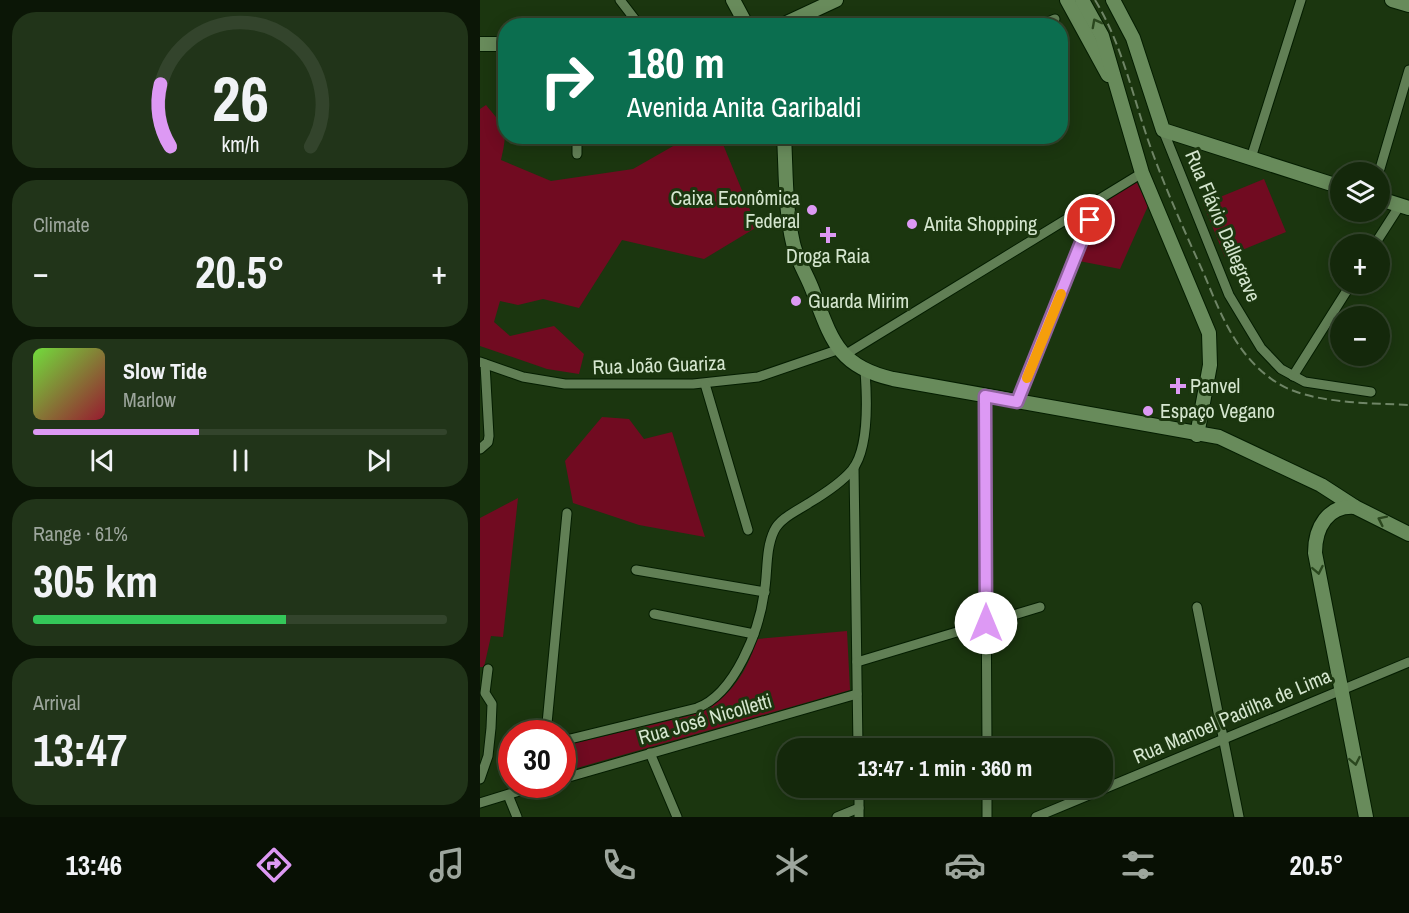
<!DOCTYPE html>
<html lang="en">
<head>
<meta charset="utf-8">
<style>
  body { margin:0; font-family:"Archivo Narrow",sans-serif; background:#213419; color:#f1f3f6; height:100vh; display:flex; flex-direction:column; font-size:22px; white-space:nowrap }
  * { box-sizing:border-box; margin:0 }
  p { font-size:20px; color:#9da69d }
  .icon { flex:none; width:33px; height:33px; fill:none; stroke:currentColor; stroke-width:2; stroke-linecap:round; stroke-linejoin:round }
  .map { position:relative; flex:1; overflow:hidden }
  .panel { display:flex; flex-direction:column; gap:12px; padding:12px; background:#0b1606; width:480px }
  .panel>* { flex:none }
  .guide { position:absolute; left:18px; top:18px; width:570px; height:126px; border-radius:24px; box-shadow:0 3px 15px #0003,0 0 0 2px #33442c; background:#0b6e4f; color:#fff; overflow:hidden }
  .fabs { position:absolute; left:850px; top:162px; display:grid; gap:12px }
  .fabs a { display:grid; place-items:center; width:60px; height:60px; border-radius:50%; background:#14280b; box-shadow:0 3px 15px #0003,0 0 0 2px #33442c; font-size:30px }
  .speed { position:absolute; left:18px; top:720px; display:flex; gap:12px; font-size:30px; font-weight:700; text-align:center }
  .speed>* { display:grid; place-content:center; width:78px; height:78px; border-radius:50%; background:#14280b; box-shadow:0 3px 15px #0003,0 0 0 2px #33442c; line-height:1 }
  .speed .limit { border:9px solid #d22; background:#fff; color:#111 }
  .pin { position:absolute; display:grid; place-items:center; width:51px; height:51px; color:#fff; margin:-26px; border:3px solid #fff; border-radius:50%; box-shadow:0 2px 6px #0007 }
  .me { position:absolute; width:66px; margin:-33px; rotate:0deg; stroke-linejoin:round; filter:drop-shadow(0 0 4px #0008) }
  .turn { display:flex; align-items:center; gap:21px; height:126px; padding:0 30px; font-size:27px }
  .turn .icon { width:78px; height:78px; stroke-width:2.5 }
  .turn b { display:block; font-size:42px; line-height:51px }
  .big { font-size:45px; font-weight:700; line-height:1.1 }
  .panel .card { flex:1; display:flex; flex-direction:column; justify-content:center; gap:9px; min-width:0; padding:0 21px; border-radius:24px; background:#213419 }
  .panel .dial { align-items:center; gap:0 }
  .dial svg { height:156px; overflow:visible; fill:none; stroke:#33442c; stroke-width:7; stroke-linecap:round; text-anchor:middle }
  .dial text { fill:#f1f3f6; stroke:none }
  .song { display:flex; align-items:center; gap:18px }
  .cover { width:72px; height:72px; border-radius:9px; background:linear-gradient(135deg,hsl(100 70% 55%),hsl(350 70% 35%)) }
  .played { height:6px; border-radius:3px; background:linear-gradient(90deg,#dd99f4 40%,#33442c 40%) }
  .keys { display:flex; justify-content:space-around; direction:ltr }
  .heat { display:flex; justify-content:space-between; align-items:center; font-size:33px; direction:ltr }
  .charge { height:9px; border-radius:4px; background:linear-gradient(90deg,#34c759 61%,#33442c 0) }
  .trip { position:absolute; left:297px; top:738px; width:336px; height:60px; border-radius:24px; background:#14280b; box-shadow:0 3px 15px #0003,0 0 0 2px #33442c; font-weight:700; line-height:60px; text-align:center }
  .dock { display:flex; height:96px; justify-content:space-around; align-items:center; background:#081004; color:#9da69d }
  .dock .icon { width:42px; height:42px }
  .dock .active { color:#dd99f4 }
  .dock b { font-size:27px; color:#f1f3f6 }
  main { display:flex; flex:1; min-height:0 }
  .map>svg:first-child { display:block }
  .green { fill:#710b21 }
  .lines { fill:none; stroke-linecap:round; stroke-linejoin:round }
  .street-casing { stroke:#041d00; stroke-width:11 }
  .secondary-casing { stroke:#041d00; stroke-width:16 }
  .street { stroke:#617f55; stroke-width:9 }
  .secondary { stroke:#688b5b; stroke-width:14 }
  .rail { stroke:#6f8566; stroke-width:2; stroke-dasharray:9 4.5; stroke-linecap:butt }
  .oneway { stroke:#2a471e }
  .route-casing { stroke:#90639f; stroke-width:15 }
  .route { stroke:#dd99f4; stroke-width:10 }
  .slow { stroke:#f59e0b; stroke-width:10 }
  .poi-dot { fill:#dd99f4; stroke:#1b360f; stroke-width:2 }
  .labels { text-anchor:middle; stroke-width:6; stroke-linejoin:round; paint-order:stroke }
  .poi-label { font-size:20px; fill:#d5e6cf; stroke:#1b360f; text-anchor:start }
  .street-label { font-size:20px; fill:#d5e6cf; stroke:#1b360f }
</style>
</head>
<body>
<main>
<section class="panel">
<div class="card dial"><svg viewBox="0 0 100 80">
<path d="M14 69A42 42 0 1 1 86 69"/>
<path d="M14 69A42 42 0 0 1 9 37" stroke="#dd99f4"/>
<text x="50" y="56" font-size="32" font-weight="700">26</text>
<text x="50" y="72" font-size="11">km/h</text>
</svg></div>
<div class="card"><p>Climate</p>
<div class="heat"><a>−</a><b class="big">20.5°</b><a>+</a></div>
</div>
<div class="card">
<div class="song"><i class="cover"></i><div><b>Slow Tide</b><p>Marlow</p></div></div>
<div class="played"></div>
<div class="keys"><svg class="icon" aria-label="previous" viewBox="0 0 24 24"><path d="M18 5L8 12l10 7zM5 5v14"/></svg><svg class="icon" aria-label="pause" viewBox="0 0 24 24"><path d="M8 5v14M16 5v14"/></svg><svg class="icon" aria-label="next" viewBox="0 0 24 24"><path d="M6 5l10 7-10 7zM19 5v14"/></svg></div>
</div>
<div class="card"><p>Range · 61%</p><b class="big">305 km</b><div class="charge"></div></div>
<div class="card"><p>Arrival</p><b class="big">13:47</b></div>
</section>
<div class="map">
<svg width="929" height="817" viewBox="0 0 929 817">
  <rect width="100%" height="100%" fill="#1b360f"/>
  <!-- green -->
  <g class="green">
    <path d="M6 105C26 129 28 129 21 160L71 181 153 169 209 137H240L277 227 224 259 142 240 99 308 63 299 38 305 20 301 14 322 30 336 74 326 104 354 99 374 67 369 0 346V109Z"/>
    <path d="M784 179 806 232 745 257 723 204Z"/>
    <path d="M656 181 668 206 640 269 599 261 624 200Z"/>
    <path d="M122 417 149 419 164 439 192 432 225 537 159 525 93 503 85 461Z"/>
    <path d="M38 498 23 637 11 636 4 667H0V518Z"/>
    <path d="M367 631 370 690 83 772V746L209 716C248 702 265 677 277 639Z"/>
  </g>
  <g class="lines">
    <!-- street casing -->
    <g class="street-casing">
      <g id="street">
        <path d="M140 0 160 26"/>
        <path d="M558 26 575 19"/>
        <path d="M683 130 749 295 781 348 801 369 825 382 891 392"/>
        <path d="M97 136V154"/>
        <path d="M771 158 821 0"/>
        <path d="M899 172 929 70"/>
        <path d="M895 244 920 205"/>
        <path d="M363 356 662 173"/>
        <path d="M0 362 43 377 85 384H213L278 377 357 350"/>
        <path d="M813 376 871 284"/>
        <path d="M225 384 268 530"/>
        <path d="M505 396 507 748"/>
        <path d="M537 402 618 200"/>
        <path d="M0 449 8 442 9 436 5 364"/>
        <path d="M374 468 378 748"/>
        <path d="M156 570 285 592"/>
        <path d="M717 607 759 817"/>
        <path d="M174 614 274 634"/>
        <path d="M377 662 560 607"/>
        <path d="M66 734 87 513"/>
        <path d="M82 741 217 708C255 694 279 630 284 594 288 574 285 550 294 531 300 518 317 511 329 503 344 494 361 483 372 470 389 449 387 397 385 371"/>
        <path d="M170 753 197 817"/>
        <path d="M0 779 8 756 11 728 12 704 5 693 8 669"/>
        <path d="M82 779 377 694"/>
        <path d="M379 788V817"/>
        <path d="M507 788V817"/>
        <path d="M28 795 37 817"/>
        <path d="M0 803 62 784"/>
        <path d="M357 817 379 808"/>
        <path d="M556 817 929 662"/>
      </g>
    </g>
    <!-- secondary casing -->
    <g class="secondary-casing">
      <g id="secondary">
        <path d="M253 0 267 26"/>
        <path d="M587 0 628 75"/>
        <path d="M602 0 622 36 662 173 729 333 730 365 717 435"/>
        <path d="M633 0 653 38 683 130 861 187"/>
        <path d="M912 0 929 5"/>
        <path d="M300 26 356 0"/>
        <path d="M0 44H26"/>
        <path d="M304 136C306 171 305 209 313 243 317 261 328 276 334 294 352 341 359 367 413 379L739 437 841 485 875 507 929 534"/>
        <path d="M900 199 929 208"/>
        <path d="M875 507C848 505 835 527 835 553L886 817"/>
      </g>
    </g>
    <!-- street -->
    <use href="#street" class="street"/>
    <!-- secondary -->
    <use href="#secondary" class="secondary"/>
    <!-- rail -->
    <path class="rail" d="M615 0C641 42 652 93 668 140 684 186 704 230 724 274 741 315 757 357 796 382 828 404 891 403 929 405"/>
  </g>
  <!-- one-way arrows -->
  <defs><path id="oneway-chevron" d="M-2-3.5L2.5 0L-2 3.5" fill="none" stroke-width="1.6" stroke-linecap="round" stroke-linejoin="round" transform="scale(1.5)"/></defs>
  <g class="oneway">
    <use href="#oneway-chevron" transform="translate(616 23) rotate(-118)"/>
    <use href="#oneway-chevron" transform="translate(902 520) rotate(-154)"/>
    <use href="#oneway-chevron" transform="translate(838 570) rotate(79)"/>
    <use href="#oneway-chevron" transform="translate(875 761) rotate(79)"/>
  </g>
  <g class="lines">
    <!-- route casing -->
    <g class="route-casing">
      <path id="route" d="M506 623 505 396 537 402 610 220"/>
    </g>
    <!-- route -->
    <use href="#route" class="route"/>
    <!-- slow -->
    <path class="slow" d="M547 378 581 294"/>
  </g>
  <!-- markers -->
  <g class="poi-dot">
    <circle cx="332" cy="210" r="6"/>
    <circle cx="432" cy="224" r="6"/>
    <path d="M345 226h6v6h6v6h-6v6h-6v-6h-6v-6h6z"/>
    <circle cx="316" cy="301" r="6"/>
    <path d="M695 377h6v6h6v6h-6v6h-6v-6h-6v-6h6z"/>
    <circle cx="668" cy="411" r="6"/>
  </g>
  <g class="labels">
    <!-- poi labels -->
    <g class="poi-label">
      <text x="320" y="205" text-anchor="end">Caixa Econômica<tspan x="320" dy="23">Federal</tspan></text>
      <text x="444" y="231">Anita Shopping</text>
      <text x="348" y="263" text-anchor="middle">Droga Raia</text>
      <text x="328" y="308">Guarda Mirim</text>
      <text x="710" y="393">Panvel</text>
      <text x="680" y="418">Espaço Vegano</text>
    </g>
    <!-- street labels -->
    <g class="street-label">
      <text transform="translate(743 226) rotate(67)" y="7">Rua Flávio Dallegrave</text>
      <text transform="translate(179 365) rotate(-2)" y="7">Rua João Guariza</text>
      <text transform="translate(752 716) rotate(-23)" y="7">Rua Manoel Padilha de Lima</text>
      <text transform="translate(225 719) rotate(-16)" y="7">Rua José Nicolletti</text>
    </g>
  </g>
</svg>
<div class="fabs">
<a><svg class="icon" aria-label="layers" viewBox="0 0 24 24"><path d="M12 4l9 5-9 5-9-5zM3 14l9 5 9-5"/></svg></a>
<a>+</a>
<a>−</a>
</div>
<div class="speed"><div class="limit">30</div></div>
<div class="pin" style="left:610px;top:220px;background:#d93025"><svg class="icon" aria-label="arrive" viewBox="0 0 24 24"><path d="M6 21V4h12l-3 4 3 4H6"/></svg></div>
<svg class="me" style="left:506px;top:623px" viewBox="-20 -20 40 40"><circle r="19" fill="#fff"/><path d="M0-13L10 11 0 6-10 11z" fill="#dd99f4"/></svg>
<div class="trip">13:47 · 1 min · 360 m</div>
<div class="guide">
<div class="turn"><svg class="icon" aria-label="right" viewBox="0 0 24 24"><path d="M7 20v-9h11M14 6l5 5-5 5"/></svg><div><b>180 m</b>Avenida Anita Garibaldi</div></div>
</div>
</div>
</main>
<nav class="dock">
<b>13:46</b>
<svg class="icon active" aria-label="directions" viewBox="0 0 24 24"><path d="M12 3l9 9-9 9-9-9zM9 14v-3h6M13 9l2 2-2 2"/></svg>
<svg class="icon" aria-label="music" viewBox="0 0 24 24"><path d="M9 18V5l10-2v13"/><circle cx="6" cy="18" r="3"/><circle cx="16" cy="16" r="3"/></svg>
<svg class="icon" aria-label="phone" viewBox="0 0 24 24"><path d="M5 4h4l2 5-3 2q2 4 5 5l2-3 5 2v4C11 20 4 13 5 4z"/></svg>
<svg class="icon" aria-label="climate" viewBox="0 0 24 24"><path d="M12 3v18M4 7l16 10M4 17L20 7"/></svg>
<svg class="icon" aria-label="car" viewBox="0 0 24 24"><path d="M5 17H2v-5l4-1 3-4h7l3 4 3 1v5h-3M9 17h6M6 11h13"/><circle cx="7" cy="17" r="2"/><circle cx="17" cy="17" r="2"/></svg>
<svg class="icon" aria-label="filters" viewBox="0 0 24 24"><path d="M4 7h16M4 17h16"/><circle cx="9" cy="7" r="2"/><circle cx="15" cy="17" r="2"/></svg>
<b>20.5°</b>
</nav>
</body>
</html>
